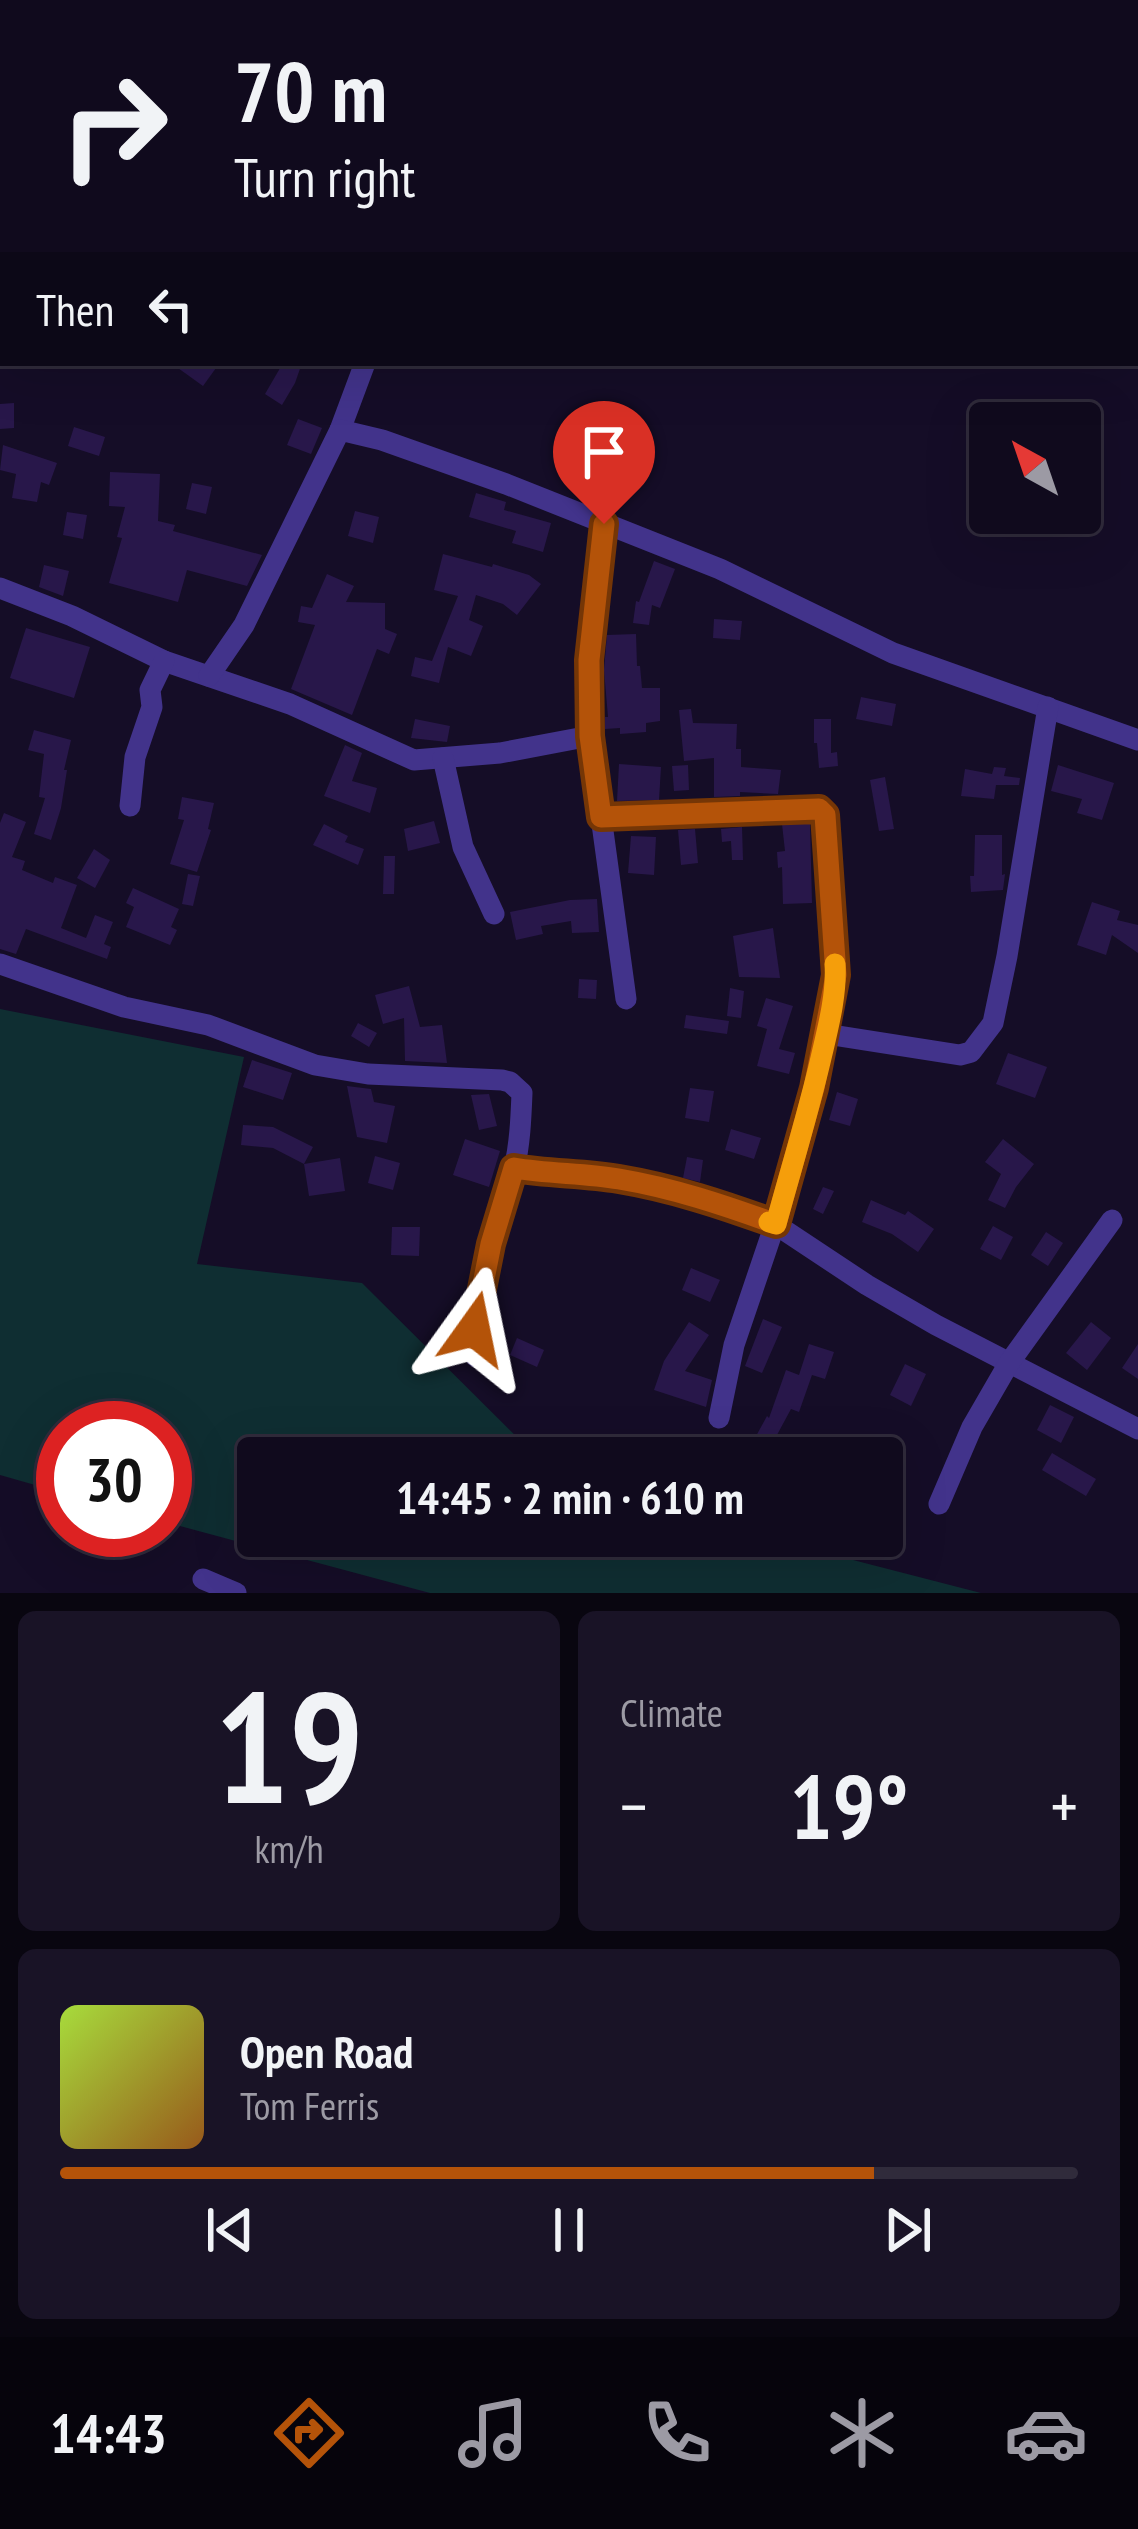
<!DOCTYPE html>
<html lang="en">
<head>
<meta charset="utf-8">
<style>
  body { margin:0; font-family:"PT Sans Narrow",sans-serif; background:#191326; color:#f1f3f6; height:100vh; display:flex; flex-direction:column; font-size:45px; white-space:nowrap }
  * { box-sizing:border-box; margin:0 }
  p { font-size:39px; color:#9c9aa4 }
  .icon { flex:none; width:66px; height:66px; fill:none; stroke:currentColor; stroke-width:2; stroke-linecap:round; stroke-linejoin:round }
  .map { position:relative; height:1593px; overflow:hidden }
  .panel { display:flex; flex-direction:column; gap:18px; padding:18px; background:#090610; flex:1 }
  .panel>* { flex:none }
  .hud { position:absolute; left:0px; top:0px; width:1140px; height:366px; box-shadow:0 12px 48px #0002,0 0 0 3px #302b3b; background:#100a1d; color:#f1f3f6; overflow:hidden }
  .needle { width:78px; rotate:320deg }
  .tools { position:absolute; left:969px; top:402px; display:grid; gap:24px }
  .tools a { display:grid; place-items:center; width:132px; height:132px; border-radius:12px; background:#100a1d; box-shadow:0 12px 48px #0002,0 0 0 3px #302b3b; font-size:60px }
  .speed { position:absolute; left:36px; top:1401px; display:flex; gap:24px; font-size:60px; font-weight:700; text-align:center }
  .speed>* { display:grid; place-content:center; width:156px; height:156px; border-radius:50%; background:#100a1d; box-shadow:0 12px 48px #0002,0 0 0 3px #302b3b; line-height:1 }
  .speed .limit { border:18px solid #d22; background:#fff; color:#111 }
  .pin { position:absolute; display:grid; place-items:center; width:102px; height:102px; color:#fff; margin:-123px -51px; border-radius:50% 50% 50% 0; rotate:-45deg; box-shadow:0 0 12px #0007 }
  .pin .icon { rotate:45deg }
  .me { position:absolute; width:132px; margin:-66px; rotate:12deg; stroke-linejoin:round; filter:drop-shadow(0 0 9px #0008) }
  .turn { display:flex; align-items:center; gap:42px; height:252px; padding:0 36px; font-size:54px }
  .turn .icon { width:156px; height:156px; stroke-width:2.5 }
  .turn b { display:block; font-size:84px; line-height:102px }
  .then { display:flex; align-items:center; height:114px; padding:0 36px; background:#0003; gap:24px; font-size:45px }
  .big { font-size:90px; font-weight:600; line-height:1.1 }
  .panel .widget { flex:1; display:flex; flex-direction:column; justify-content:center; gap:18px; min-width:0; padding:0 42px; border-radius:18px; background:#191326 }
  .panel .dial { align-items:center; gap:0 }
  .dial b { font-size:156px; line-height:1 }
  .song { display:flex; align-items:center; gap:36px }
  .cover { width:144px; height:144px; border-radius:18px; background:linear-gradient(135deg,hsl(80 70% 55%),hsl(30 70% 35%)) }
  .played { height:12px; border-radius:6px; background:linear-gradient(90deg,#b45309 80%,#302b3b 80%) }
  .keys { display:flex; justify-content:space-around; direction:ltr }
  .heat { display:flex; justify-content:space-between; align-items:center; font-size:66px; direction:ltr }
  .panel .tiles { flex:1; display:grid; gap:18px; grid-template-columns:1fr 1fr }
  .widget:last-child { grid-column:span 2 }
  .trip { position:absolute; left:237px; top:1437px; width:666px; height:120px; border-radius:12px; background:#100a1d; box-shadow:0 12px 48px #0002,0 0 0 3px #302b3b; font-weight:600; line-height:120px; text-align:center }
  .dock { display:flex; height:192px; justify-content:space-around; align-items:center; background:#06040c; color:#9c9aa4 }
  .dock .icon { width:84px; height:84px }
  .dock .current { color:#b45309 }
  .dock b { font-size:54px; color:#f1f3f6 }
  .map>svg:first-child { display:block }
  .green { fill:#0f2e32 }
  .building { fill:#28174a }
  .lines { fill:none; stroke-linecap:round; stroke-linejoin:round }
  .minor { stroke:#42338b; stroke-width:21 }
  .route-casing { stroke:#753606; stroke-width:30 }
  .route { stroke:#b45309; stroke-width:21 }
  .slow { stroke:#f59e0b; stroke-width:21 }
</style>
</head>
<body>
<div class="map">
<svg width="1138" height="1593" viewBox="0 0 1138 1593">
  <rect width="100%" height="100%" fill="#150d27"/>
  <!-- green -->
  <path class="green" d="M0 1009 244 1057 197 1264 362 1283 538 1458H258V1536H760L981 1593H430L165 1522V1428H63V1493L0 1475Z"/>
  <!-- building -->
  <g class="building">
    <path d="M171 363H208L216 368 203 386Z"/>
    <path d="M283 363H302L295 383 282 405 265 394Z"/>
    <path d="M14 403V428L0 429V404Z"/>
    <path d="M298 419 322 428 311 454 287 445Z"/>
    <path d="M74 427 105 437 99 456 68 446Z"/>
    <path d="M3 445 57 463 49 485 41 482 37 502 12 498 16 474 0 470Z"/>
    <path d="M110 472 160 474 158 521 175 525 173 531 262 555 247 586 187 570 178 602 109 583 122 538 117 537 125 507 109 506Z"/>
    <path d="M192 483 212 487 206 514 186 509Z"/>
    <path d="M476 493 506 502 504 510 551 523 543 552 512 543 516 531 469 517Z"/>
    <path d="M355 511 379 517 373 543 348 536Z"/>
    <path d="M67 512 87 515 83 539 63 535Z"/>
    <path d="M443 554 492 567 493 564 529 575 541 584 517 615 503 604 476 595 469 620 483 626 471 656 448 647 439 683 411 676 415 657 432 661 458 596 434 590Z"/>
    <path d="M654 561 675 569 660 608 652 605 649 625 633 623 636 601 639 602Z"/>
    <path d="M44 565 69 571 63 596 39 587Z"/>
    <path d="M327 574 354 586 346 602 385 603V629L397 634 389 654 377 649 352 715 291 689 315 625 298 622 301 606 312 608Z"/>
    <path d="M714 619 742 621 740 640 713 638Z"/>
    <path d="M26 628 90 647 74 698 10 678Z"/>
    <path d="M636 634 637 666H640L642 688H660V721L646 723V732L620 734V728L605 729V717H608L604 670 607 635Z"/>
    <path d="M861 697 896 704 892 726 856 719Z"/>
    <path d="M691 709 693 723 737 724 736 749H741V767L781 770 778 794 740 792V796L714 797V758L684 761 679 710Z"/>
    <path d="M415 719 450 726 447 742 411 738Z"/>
    <path d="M814 719H831V753L837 752 838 766 819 768 817 743H814Z"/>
    <path d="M34 730 71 740 64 770H67L61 808 51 840 34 834 45 798 39 797 44 754 28 750Z"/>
    <path d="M345 745 362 753 352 781 377 788 370 813 324 796Z"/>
    <path d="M619 764 661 767 659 800 617 801Z"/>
    <path d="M688 765 689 790 674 791 672 766Z"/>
    <path d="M1058 765 1114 783 1102 820 1077 813 1082 799 1051 791Z"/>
    <path d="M994 767 1006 768 1004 776 1020 778 1019 785H996L994 799 961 796 965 769 992 774Z"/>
    <path d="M885 777 894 829 879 831 870 780Z"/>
    <path d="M182 797 214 803 208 829 211 830 197 872 170 864 184 820 178 819Z"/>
    <path d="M4 813 26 822 12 857 25 861 22 870 53 883 55 877 77 885 61 928 86 938 95 915 113 922 104 944 111 947 107 959 26 929 16 954 0 949V823Z"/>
    <path d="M434 821 440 843 408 851 404 829Z"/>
    <path d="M810 823 812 903 783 904 782 867 778 868 777 852 785 851 782 824Z"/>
    <path d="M324 824 348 836 345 842 364 849 358 865 313 845Z"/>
    <path d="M742 827 743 860H732L731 841 722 842 721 829Z"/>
    <path d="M695 829 698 863 681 865 678 830Z"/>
    <path d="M975 835H1002V875L1005 874 1003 890 971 892 970 876H974Z"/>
    <path d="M631 836 656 837 654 875 628 873Z"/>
    <path d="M94 849 110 860 95 888 77 878Z"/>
    <path d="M384 856H395L394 894H383Z"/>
    <path d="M188 874 200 876 193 906 182 904Z"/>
    <path d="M133 888 179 909 171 927 177 930 170 945 126 927 134 907 126 903Z"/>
    <path d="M597 899 599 932 572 933 571 921 541 926 543 934 516 940 510 912 570 900Z"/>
    <path d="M1092 902 1120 911 1117 920 1138 925V953L1112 935 1106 955 1077 945Z"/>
    <path d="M773 928 780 978 739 977 733 936Z"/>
    <path d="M579 979 597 980 596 999 578 998Z"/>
    <path d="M409 986 420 1027 442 1025 447 1063 405 1061 404 1018 383 1024 375 995Z"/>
    <path d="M730 988 744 991 741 1018 727 1016Z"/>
    <path d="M766 998 793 1006 779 1049 795 1053 789 1074 757 1066 767 1029 757 1026Z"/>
    <path d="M686 1015 729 1021 727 1034 684 1028Z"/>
    <path d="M358 1023 377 1033 369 1047 351 1036Z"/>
    <path d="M1008 1053 1047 1067 1035 1098 996 1084Z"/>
    <path d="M252 1060 292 1073 283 1100 243 1087Z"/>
    <path d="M347 1086 371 1089 374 1102 395 1106 387 1143 357 1137Z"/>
    <path d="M690 1088 714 1091 709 1122 685 1118Z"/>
    <path d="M837 1092 858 1099 850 1126 829 1120Z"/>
    <path d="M489 1094 497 1126 479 1130 471 1095Z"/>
    <path d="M243 1125 273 1127 313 1147 304 1164 273 1148 241 1145Z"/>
    <path d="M731 1129 761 1138 754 1159 725 1150Z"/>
    <path d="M465 1139 500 1151 489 1187 453 1175Z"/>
    <path d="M1003 1139 1034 1164 1016 1187 1005 1208 988 1200 1001 1174 985 1162Z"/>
    <path d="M375 1156 400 1163 393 1190 368 1183Z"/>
    <path d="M687 1157 703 1160 700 1182 683 1178Z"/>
    <path d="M340 1158 345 1191 309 1196 304 1164Z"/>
    <path d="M823 1187 834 1191 823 1214 813 1209Z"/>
    <path d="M871 1200 905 1215 908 1211 934 1229 918 1252 892 1234 862 1222Z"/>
    <path d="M993 1226 1013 1237 1001 1260 980 1249Z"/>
    <path d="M392 1227H420L419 1256 391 1255Z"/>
    <path d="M1046 1232 1063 1243 1048 1266 1031 1255Z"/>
    <path d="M691 1268 720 1280 710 1302 682 1290Z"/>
    <path d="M763 1319 782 1327 762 1373 745 1366Z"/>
    <path d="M689 1322 709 1335 685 1371 712 1380 706 1407 654 1390 664 1361Z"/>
    <path d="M1091 1322 1111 1338 1087 1370 1066 1353Z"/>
    <path d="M517 1338 544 1350 537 1367 510 1355Z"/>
    <path d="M809 1344 834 1352 825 1379 812 1375 799 1412 791 1409 771 1446 755 1438 767 1416 769 1418 786 1370 799 1375Z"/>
    <path d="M1138 1344V1379L1122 1368Z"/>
    <path d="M905 1364 926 1374 911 1406 890 1395Z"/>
    <path d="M1050 1405 1074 1417 1061 1443 1037 1430Z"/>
    <path d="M1052 1453 1096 1479 1086 1496 1042 1470Z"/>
  </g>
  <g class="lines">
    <!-- minor -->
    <g class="minor">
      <path d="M69 0 75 3"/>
      <path d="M404 0 410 3"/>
      <path d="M1134 0 1138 3"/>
      <path d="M503 3 504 0"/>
      <path d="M0 241 3 242"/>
      <path d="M340 430 365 363"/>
      <path d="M604 524 589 660 590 736 626 999"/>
      <path d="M0 588 72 616 164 661 290 704 414 760 500 753 590 736"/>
      <path d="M209 676 244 625 340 430 382 440 506 484 720 569 893 653 1138 740"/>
      <path d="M443 758 463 847 494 914"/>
      <path d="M130 806 135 757 152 707 150 690 164 661"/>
      <path d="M601 817 809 808 819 809 825 815 835 975 826 1034 814 1088 775 1224 734 1345 719 1418"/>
      <path d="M0 964 124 1007 208 1025 315 1065 368 1074 502 1080 510 1082 522 1093C521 1118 520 1144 514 1169 499 1231 472 1292 476 1357"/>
      <path d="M826 1034 960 1055 971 1052 993 1023 1007 956 1048 707"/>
      <path d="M515 1168 548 1173 617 1178 716 1201 775 1224 867 1285 936 1325 1138 1429"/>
      <path d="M939 1504 972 1427 1009 1363 1112 1220"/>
      <path d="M203 1579 236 1593"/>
    </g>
  </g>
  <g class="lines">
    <!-- route casing -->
    <g class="route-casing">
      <path id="route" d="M474 1329 491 1244 514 1168C549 1174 585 1173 619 1179 673 1188 724 1205 776 1224L814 1088 836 975 825 815 819 809 601 817 590 736 589 660 604 524"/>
    </g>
    <!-- route -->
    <use href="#route" class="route"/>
    <!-- slow -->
    <path class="slow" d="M769 1222 776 1224C791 1169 808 1114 821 1058 828 1028 837 994 835 964"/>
  </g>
</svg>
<div class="tools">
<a><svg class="needle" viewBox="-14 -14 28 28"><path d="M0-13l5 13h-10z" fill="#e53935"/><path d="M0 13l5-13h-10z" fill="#9c9aa4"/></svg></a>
</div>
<div class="speed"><div class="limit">30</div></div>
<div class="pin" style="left:604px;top:524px;background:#d93025"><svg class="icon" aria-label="arrive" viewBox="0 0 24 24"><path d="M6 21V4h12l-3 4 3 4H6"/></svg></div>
<svg class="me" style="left:474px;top:1329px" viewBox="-20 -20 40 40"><path d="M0-17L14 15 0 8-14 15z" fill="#b45309" stroke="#fff" stroke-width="4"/></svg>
<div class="trip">14:45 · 2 min · 610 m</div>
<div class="hud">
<div class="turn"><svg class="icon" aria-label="right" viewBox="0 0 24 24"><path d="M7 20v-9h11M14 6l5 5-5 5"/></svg><div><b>70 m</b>Turn right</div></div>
<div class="then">Then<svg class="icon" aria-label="left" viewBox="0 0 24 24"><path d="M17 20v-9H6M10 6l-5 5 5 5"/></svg></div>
</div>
</div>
<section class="panel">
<div class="tiles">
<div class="widget dial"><b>19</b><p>km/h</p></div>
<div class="widget"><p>Climate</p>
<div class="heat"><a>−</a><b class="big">19°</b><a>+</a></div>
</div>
<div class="widget">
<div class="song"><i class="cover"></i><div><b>Open Road</b><p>Tom Ferris</p></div></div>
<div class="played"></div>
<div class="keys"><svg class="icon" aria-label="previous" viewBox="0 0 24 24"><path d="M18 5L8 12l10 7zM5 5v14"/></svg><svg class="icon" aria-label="pause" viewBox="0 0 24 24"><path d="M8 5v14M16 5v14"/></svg><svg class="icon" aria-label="next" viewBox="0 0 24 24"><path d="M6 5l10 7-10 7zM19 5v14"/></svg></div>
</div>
</div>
</section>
<nav class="dock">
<b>14:43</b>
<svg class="icon current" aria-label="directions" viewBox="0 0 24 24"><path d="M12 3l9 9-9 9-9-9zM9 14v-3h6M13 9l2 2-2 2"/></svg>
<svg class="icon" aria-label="music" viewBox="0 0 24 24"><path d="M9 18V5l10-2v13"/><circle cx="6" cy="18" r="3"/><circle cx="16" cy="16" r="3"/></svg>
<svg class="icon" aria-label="phone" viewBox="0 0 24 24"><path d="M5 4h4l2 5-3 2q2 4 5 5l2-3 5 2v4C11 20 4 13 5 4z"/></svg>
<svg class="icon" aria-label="climate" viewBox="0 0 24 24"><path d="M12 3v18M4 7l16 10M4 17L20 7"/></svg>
<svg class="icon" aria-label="car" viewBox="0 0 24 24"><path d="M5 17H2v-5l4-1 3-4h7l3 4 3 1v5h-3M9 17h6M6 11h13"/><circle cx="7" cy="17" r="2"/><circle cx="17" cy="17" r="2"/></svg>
</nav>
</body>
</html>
